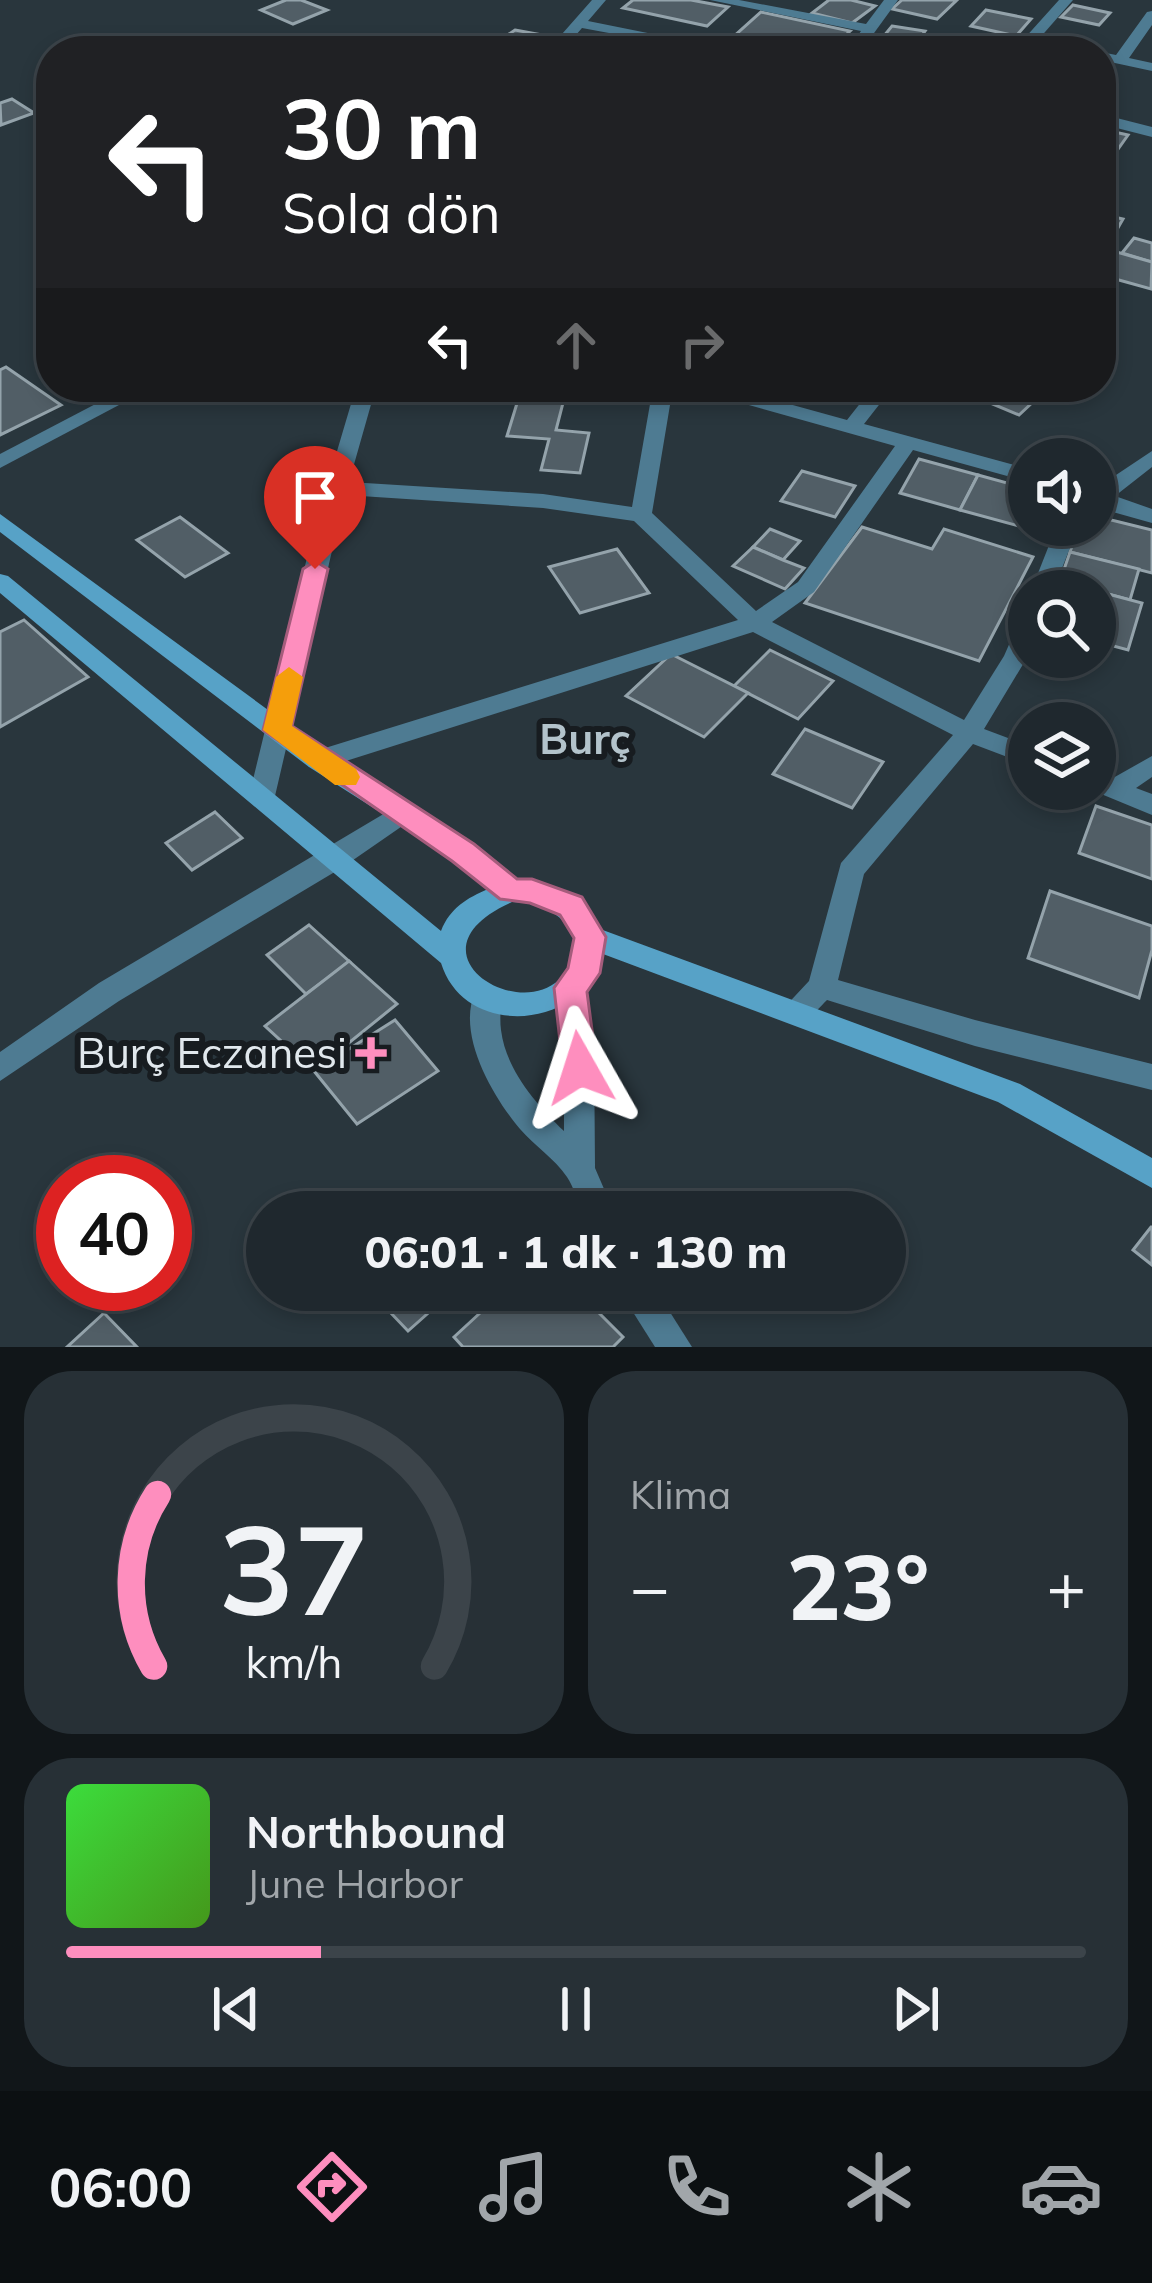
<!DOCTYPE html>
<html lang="tr">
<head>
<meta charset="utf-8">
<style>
  body { margin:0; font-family:Mulish,sans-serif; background:#273036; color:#f1f3f6; height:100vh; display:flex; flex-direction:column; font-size:45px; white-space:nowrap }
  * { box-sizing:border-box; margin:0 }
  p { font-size:39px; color:#a1a6aa }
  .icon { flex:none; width:66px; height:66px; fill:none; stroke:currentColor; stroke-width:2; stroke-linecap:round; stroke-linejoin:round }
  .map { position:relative; height:1347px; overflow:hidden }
  .side { display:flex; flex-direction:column; gap:24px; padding:24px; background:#111619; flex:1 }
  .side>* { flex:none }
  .top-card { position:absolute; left:36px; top:36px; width:1080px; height:366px; border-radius:48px; box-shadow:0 6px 18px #0003,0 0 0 3px #3c444a; background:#202124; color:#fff; overflow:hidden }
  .buttons { position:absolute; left:1008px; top:438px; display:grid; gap:24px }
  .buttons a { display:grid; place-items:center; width:108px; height:108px; border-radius:50%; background:#1f282e; box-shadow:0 6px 18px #0003,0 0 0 3px #3c444a; font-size:60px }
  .speed { position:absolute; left:36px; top:1155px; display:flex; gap:24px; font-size:60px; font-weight:700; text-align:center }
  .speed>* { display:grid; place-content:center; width:156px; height:156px; border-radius:50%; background:#1f282e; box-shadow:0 6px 18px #0003,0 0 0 3px #3c444a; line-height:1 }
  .speed .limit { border:18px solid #d22; background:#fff; color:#111 }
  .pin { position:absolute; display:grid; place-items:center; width:102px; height:102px; color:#fff; margin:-123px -51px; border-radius:50% 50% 50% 0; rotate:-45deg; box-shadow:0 0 12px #0007 }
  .pin .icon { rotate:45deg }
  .me { position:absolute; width:132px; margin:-66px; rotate:354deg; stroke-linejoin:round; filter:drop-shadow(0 0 9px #0008) }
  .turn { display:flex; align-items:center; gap:42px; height:252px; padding:0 48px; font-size:54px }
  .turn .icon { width:156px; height:156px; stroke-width:2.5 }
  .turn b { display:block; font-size:84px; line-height:102px }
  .lanes { display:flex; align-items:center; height:114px; padding:0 48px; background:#0003; justify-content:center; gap:60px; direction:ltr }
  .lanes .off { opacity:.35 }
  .big { font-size:90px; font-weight:800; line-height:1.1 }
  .side .card { flex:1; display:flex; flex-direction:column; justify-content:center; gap:18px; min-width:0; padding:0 42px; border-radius:48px; background:#273036 }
  .side .dial { align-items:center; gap:0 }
  .dial svg { height:312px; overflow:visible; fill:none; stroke:#3c444a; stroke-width:7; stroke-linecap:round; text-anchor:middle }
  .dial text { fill:#f1f3f6; stroke:none }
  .song { display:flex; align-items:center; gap:36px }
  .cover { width:144px; height:144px; border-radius:18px; background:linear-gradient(135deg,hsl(120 70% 55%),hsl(100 70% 35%)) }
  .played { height:12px; border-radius:6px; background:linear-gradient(90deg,#fe8ebe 25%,#3c444a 25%) }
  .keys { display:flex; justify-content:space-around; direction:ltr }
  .heat { display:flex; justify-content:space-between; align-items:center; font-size:66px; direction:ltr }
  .side .tiles { flex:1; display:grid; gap:24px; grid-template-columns:1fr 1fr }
  .card:last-child { grid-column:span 2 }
  .trip { position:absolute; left:246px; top:1191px; width:660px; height:120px; border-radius:60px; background:#1f282e; box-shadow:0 6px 18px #0003,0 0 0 3px #3c444a; font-weight:800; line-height:120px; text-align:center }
  .menu { display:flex; height:192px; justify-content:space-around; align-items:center; background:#0c1012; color:#a1a6aa }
  .menu .icon { width:84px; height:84px }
  .menu .on { color:#fe8ebe }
  .menu b { font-size:54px; color:#f1f3f6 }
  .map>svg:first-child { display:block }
  .building { fill:#515e66; stroke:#94a3ab; stroke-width:3 }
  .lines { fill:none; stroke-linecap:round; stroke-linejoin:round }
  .minor { fill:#4e7b92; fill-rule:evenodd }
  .tertiary { fill:#4e7b92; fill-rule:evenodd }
  .secondary { fill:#57a2c7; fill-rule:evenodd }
  .route { fill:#fe8ebe; stroke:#a55c7c; stroke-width:3 }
  .slow { fill:#f59e0b }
  .poi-dot { fill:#fe8ebe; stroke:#171c20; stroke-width:4.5 }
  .labels { text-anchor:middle; stroke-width:12; stroke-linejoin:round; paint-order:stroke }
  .quarter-label { font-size:42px; font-weight:bold; fill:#b3c3cb; stroke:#171c20 }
  .near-poi-label { font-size:42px; fill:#e1e8ed; stroke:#171c20; text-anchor:end }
</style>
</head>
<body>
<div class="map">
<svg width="1152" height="1347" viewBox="0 0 1152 1347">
  <rect width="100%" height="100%" fill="#29363d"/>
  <!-- building -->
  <g class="building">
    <path d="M286 0H301L327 10 293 24 261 10Z"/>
    <path d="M633 0H691L728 7 707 26 623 8Z"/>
    <path d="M829 0H851L875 6 852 23 812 13Z"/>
    <path d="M902 0H957L937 19 892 9Z"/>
    <path d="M1073 5 1110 13 1099 25 1061 17Z"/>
    <path d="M986 10 1031 19 1016 36 971 26Z"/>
    <path d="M761 12 850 31 834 46 805 40 794 51 722 47Z"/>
    <path d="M892 26 925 31 911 51 874 48Z"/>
    <path d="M515 30 553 37 539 51H484Z"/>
    <path d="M601 35 632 42 622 51H583Z"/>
    <path d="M971 35 1009 43 1002 51H956Z"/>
    <path d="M12 99 34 113 1 125 0 103Z"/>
    <path d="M1101 129 1128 135 1111 159 1101 157Z"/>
    <path d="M1101 214 1123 219 1111 240 1101 238Z"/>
    <path d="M1134 238 1152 243V262L1122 253Z"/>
    <path d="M1113 251 1152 262 1151 289 1101 275V266Z"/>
    <path d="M6 367 61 405 0 435V370Z"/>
    <path d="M467 387H502L500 402 465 401Z"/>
    <path d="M952 387H1049L1019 415Z"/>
    <path d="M518 400 563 403 556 430 589 433 580 473 541 470 549 439 507 436Z"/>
    <path d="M919 459 978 475 960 510 900 493Z"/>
    <path d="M802 471 855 486 835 517 781 501Z"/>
    <path d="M978 475 1029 489V525H1039L1037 531 960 510Z"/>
    <path d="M1095 516 1152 530V573L1070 552 1079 525H1095Z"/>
    <path d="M180 517 228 553 185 577 137 540Z"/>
    <path d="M862 527 932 549 944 529 1033 557 979 661 805 603Z"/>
    <path d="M770 529 800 541 783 560 753 547Z"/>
    <path d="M753 547 783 560 804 568 785 589 733 566Z"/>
    <path d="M617 549 649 593 580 613 549 567Z"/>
    <path d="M1070 552 1139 569 1130 600 1060 581Z"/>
    <path d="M1078 586 1142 603 1128 650 1095 641V591H1076Z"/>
    <path d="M24 620 88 677 0 727V632Z"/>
    <path d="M770 650 833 681 798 719 734 686Z"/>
    <path d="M671 654 748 693 704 737 626 696Z"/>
    <path d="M805 729 883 762 852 808 773 774Z"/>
    <path d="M1096 806 1152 825V879L1079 853Z"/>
    <path d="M215 812 242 838 192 870 166 843Z"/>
    <path d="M1050 891 1152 926V950L1139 998 1028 958Z"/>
    <path d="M309 925 350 962 306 994 267 955Z"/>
    <path d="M349 961 397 1004 314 1071 265 1026Z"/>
    <path d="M395 1020 438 1071 357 1124 314 1071Z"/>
    <path d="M1151 1227H1152V1265L1133 1250Z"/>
    <path d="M369 1290H454L408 1331Z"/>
    <path d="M505 1290H576L623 1337 613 1347H463L454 1337Z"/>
    <path d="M104 1313 137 1347H67Z"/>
  </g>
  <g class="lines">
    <!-- minor -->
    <g class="minor">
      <path d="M592 0H606L588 21 737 51H706L582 28 562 51H547Z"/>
      <path d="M710 0H739L866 24 884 0H898L861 51H847L861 31Z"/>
      <path d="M1059 0H1073L1038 40 1080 51 1023 46V40Z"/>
      <path d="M1152 11V25L1129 58 1152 63V71L1101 60V52L1116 55 1147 12Z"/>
      <path d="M1101 114 1152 127V137L1101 124Z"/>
      <path d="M128 387H153L0 468V454Z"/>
      <path d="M356 387H376L349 482 543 494 632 507 653 387H673L652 513 756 611 798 582 895 446 699 391 696 387H728L847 420 873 387H893L864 424 1029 469V482L913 450 814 592 772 622 964 720 1004 656 1021 617 1029 615 1028 656 984 729 1029 746V765L973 744 864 874 838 980 975 1020 1152 1064V1090L975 1046 827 1000C814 1013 805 1026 786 1020L781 1011 809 981 841 863 953 735 753 632 327 767H309L305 760 309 753 738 620 634 521 543 508 345 495 275 796 271 803H253L249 796 314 529Z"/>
      <path d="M1152 451V467L1115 496 1152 509V523L1095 507V489Z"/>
      <path d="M1057 525H1079L1053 591H1031Z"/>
      <path d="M1152 756V777L1136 788 1152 794V815L1089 789H1095V771L1113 778Z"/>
      <path d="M402 803 411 806 415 813 411 820 343 867 119 1001 0 1081V1052L99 983Z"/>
    </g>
    <!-- tertiary -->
    <g class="tertiary">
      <path d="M571 976 581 980 594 1038 595 1168 614 1212H582C577 1201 574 1187 567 1177 555 1159 535 1146 520 1129 493 1097 455 1033 476 990L486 987 496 990C503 1004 499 1016 501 1030 506 1070 536 1104 564 1131V1038L557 988 561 980Z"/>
      <path d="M619 1290H656L692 1347H655Z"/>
    </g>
    <!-- secondary -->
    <path class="secondary" d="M0 514 327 753 472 845 516 880 548 885 577 899 600 929 1020 1084 1152 1158V1188L998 1102 603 954C586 1029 465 1041 441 963L0 593V574L8 576 441 931C450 908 467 898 488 889L454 859 309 767 0 532ZM512 902C542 903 560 912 576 937 570 1053 381 960 512 902Z"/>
  </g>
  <!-- route -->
  <path class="route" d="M315 561 328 569 292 726 474 844 517 879H532L582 897 606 937 600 973 587 992 597 1068 592 1078 580 1083 568 1078 563 1068 554 988 568 968 574 938 560 915 530 903 500 899 452 861 263 730 303 569Z"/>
  <!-- slow -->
  <path class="slow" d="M289 667 303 677 292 726 356 769 360 777 356 785H335L263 730 276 677Z"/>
  <!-- markers -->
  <path class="poi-dot" d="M365 1035h12v12h12v12h-12v12h-12v-12h-12v-12h12z"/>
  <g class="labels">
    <!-- quarter labels -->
    <g class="quarter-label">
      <text x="585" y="754">Burç</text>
    </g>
    <!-- near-poi labels -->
    <g class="near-poi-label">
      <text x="347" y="1068">Burç Eczanesi</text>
    </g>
  </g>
</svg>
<div class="buttons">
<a><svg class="icon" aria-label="sound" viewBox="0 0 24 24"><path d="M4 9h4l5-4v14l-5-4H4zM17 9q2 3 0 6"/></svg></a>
<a><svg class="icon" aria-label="search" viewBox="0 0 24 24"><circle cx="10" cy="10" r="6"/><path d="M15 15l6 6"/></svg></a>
<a><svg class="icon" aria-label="layers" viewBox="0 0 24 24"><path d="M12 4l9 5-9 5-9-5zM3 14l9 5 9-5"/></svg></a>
</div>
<div class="speed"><div class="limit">40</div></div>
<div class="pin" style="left:315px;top:569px;background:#d93025"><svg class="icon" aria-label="arrive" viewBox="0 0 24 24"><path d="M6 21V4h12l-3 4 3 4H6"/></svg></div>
<svg class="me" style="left:580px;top:1068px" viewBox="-20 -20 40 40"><path d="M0-17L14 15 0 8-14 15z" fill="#fe8ebe" stroke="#fff" stroke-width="4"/></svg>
<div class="trip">06:01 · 1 dk · 130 m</div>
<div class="top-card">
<div class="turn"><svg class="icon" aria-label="left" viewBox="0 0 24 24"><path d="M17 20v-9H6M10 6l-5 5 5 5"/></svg><div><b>30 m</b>Sola dön</div></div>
<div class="lanes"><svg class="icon" aria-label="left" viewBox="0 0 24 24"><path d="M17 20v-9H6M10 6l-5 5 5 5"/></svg><svg class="icon off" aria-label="ahead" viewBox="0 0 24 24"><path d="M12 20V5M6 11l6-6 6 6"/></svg><svg class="icon off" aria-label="right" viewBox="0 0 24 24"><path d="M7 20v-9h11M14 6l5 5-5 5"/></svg></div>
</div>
</div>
<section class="side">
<div class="tiles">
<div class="card dial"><svg viewBox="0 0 100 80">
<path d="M14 69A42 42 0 1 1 86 69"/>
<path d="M14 69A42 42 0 0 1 15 25" stroke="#fe8ebe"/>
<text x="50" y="56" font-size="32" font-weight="700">37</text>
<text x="50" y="72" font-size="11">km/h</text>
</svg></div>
<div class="card"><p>Klima</p>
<div class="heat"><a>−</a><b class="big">23°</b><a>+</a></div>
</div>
<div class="card">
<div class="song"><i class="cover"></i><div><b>Northbound</b><p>June Harbor</p></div></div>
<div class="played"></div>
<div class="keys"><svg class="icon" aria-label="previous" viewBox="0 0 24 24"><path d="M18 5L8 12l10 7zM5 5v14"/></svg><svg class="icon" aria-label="pause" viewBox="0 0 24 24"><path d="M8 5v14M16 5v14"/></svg><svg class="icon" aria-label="next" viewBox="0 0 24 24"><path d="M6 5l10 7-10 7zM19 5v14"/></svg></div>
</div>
</div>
</section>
<nav class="menu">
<b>06:00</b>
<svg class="icon on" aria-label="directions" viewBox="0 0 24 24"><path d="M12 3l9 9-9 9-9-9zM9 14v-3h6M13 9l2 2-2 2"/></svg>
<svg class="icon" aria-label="music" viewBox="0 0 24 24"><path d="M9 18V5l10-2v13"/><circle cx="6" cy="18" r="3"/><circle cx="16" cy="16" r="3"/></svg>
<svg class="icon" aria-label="phone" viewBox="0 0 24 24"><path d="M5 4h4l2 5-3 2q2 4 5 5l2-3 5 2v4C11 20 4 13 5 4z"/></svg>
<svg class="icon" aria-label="climate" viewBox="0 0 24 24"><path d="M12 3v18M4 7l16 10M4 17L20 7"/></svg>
<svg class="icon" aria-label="car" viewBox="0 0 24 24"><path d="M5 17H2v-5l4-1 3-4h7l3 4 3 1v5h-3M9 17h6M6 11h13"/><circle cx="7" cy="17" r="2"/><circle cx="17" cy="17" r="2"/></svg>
</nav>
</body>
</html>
